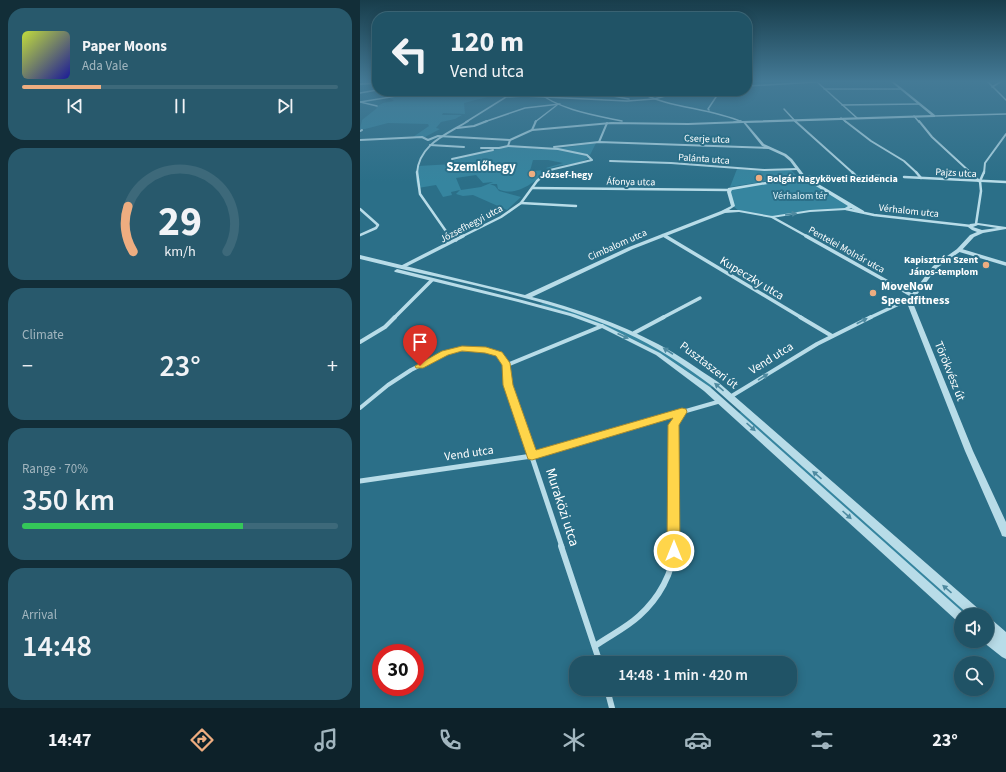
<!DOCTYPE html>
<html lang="en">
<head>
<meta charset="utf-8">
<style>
  body { margin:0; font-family:"Source Sans 3",sans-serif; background:#28596c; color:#f1f3f6; height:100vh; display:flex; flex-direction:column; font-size:15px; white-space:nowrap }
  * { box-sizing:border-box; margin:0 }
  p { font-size:13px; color:#a2b6bf }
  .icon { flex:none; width:22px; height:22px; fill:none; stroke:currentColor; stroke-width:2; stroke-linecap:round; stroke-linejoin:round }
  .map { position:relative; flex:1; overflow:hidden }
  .panel { display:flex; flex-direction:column; gap:8px; padding:8px; background:#122e38; width:360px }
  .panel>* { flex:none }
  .banner { position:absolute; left:12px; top:12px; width:380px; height:84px; border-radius:16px; box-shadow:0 2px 10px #0003,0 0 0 1px #3d697a; background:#205366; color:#f1f3f6; overflow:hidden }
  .controls { position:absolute; left:594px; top:608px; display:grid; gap:8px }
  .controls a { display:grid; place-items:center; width:40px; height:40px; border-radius:50%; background:#205366; box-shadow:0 2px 10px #0003,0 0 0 1px #3d697a; font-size:20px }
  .speed { position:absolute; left:12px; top:644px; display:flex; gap:8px; font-size:20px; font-weight:700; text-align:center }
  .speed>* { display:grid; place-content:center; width:52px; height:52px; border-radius:50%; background:#205366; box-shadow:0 2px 10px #0003,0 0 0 1px #3d697a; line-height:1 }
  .speed .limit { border:6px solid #d22; background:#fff; color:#111 }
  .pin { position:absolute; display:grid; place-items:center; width:34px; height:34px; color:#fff; margin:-41px -17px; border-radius:50% 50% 50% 0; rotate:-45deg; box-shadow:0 0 4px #0007 }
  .pin .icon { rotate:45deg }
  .me { position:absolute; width:44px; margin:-22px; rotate:0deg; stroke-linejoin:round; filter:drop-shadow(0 0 3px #0008) }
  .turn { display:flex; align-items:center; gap:14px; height:84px; padding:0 12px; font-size:18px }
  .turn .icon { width:52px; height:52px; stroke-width:2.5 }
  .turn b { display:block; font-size:28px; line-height:34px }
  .big { font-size:30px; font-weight:600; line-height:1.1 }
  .panel .tile { flex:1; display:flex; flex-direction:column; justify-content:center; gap:6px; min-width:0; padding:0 14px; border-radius:16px; background:#28596c }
  .panel .dial { align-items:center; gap:0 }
  .dial svg { height:104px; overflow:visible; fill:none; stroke:#3d697a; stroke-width:7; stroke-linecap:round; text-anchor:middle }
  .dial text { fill:#f1f3f6; stroke:none }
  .song { display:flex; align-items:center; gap:12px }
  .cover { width:48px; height:48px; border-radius:6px; background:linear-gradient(135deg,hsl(70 70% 55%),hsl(240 70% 35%)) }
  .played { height:4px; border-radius:2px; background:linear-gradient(90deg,#eead80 25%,#3d697a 25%) }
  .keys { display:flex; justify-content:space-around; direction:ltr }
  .heat { display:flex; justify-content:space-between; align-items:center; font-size:22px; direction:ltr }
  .charge { height:6px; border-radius:3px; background:linear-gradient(90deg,#34c759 70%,#3d697a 0) }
  .trip { position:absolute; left:209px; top:656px; width:228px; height:40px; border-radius:16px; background:#205366; box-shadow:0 2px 10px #0003,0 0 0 1px #3d697a; font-weight:600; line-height:40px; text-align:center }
  .menu { display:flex; height:64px; justify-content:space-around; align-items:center; background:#0d2129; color:#a2b6bf }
  .menu .icon { width:28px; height:28px }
  .menu .active { color:#eead80 }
  .menu b { font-size:18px; color:#f1f3f6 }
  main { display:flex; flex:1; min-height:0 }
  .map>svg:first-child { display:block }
  .green { fill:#36859f; fill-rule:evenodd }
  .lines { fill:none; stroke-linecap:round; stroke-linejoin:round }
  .minor-far6 { stroke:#b8dce8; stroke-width:1.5 }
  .minor-far5 { stroke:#b8dce8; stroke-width:2 }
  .minor-far4 { stroke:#b8dce8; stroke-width:2.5 }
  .minor-far3 { stroke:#b8dce8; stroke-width:3.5 }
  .minor-far2 { stroke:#b8dce8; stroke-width:4 }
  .minor-far1 { stroke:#b8dce8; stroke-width:5 }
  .minor { stroke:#b8dce8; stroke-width:6 }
  .tertiary { fill:#b8dce8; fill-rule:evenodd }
  .tram { stroke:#fff; stroke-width:1 }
  .oneway { fill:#4e8aa0 }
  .route { fill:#ffd54a; stroke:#a68a30 }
  .poi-dot { fill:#eead80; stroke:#2b6f88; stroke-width:1.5 }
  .labels { text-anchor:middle; stroke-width:4; stroke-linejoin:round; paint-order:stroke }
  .far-street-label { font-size:10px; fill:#fff; stroke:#2b6f88 }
  .far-poi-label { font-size:10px; font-weight:bold; fill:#fff; stroke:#2b6f88; text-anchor:start }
  .far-park-label { font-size:10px; fill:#dbf0f7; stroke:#2b6f88 }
  .street-label { font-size:12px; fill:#fff; stroke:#2b6f88 }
  .poi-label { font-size:12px; font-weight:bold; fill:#fff; stroke:#2b6f88; text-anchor:start }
  .far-district-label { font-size:13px; font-weight:bold; fill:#fff; stroke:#2b6f88 }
  .near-street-label { font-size:14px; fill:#fff; stroke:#2b6f88 }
</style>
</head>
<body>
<main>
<section class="panel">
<div class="tile">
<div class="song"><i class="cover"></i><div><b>Paper Moons</b><p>Ada Vale</p></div></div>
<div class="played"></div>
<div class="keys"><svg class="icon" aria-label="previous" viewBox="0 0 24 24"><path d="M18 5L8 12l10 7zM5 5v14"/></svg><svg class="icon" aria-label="pause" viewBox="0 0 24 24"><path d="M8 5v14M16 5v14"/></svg><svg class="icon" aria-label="next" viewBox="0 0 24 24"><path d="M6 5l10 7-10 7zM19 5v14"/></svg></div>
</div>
<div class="tile dial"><svg viewBox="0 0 100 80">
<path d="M14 69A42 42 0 1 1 86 69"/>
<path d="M14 69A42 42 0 0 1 10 34" stroke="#eead80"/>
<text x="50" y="56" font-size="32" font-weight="700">29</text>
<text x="50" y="72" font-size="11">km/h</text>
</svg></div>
<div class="tile"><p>Climate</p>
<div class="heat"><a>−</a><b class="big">23°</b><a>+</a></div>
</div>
<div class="tile"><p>Range · 70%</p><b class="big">350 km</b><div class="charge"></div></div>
<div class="tile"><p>Arrival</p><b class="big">14:48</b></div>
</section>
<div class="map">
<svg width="646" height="708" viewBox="0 0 646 708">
  <rect width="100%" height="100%" fill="#2b6f88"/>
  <!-- green -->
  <g class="green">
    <path d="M57 91H125L127 97 104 103 105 114 83 113 82 115H102L95 119 81 122 76 128 80 129 65 137H53L69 126 68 124 28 123 5 129H0L2 120 17 108 16 107 23 103 34 101 30 98 60 93Z"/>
    <path d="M236 143 230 155 223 153 230 157C219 166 201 163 188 169L186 168 203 163 188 160H173L170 171 189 170C175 181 157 198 138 189L137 184H130L135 186 139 191 161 197 147 210 113 195 103 196 96 194 100 190 91 192 92 195 83 197 76 185 58 188 56 181 58 166 93 164 94 160 148 146 167 148 194 149ZM116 175 123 183 133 182 121 187 101 190 96 178Z"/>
    <path d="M377 169 404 171 431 170 437 176 370 187Z"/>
    <path d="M444 177 492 205 486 209 450 211 412 217 379 211 373 206 370 189Z"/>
    <path d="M183 303C223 315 265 328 300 350 319 361 336 374 354 386L350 388C296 346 246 323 180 305Z"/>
    <path d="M382 411 606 611 604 615 379 413Z"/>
  </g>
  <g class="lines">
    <!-- minor-far6 -->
    <g class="minor-far6">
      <path d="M456 81 497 118"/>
      <path d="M627 81 646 100"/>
      <path d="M387 86 456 82"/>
      <path d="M632 87 642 81"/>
      <path d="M464 89H540"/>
      <path d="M176 91C200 110 233 115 262 121"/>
      <path d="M277 91C310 109 348 107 382 122"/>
      <path d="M0 93 17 90"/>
      <path d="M242 94 269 99"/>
      <path d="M0 102 55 93"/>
      <path d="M0 102 17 106"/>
      <path d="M482 105 559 104"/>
      <path d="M424 109 436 122"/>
      <path d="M349 110 348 109 360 91"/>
      <path d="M554 116 559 122"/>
      <path d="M574 116 646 114"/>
      <path d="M481 118 486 122"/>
      <path d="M106 122 146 97 164 96 267 101 294 99 325 91"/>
      <path d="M124 122 165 108 200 104"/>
      <path d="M175 122 197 105"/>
      <path d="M374 122H383"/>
    </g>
    <!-- minor-far5 -->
    <g class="minor-far5">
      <path d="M380 121 382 122"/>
      <path d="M435 121 493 173"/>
      <path d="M485 121 511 141 544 161 557 173"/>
      <path d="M559 121 572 137 611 173"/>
      <path d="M97 128 114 126 127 121"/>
      <path d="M172 130 251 123 328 124 383 122"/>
      <path d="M0 131 2 130"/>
      <path d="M0 140 62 137 68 140 78 136 150 140"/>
      <path d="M239 142 247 123"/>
      <path d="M70 145 104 147"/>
      <path d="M148 146 150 140 172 130 176 121"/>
      <path d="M194 147 239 142 410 148"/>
      <path d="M121 148H139L148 146 198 149 227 155 232 160 190 170 186 173"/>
      <path d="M92 159 133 150"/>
      <path d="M250 161 311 163 404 170 437 169"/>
      <path d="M57 173C59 144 86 135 108 121"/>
      <path d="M624 173 625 163 646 134"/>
    </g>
    <!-- minor-far4 -->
    <g class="minor-far4">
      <path d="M57 172 60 194 90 237"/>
      <path d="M492 172 495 175"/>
      <path d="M556 172 561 178"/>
      <path d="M610 172 619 181"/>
      <path d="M444 177 520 176"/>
      <path d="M544 177 646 182"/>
      <path d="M172 188 369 190"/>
      <path d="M161 203 216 206"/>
      <path d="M0 209 18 225 16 228 0 235"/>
      <path d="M486 209 514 215 611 226"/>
      <path d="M412 217 448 237"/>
      <path d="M616 224 621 191 620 181 624 172"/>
      <path d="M303 235 307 237"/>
      <path d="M101 237 141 217 161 203 177 181 187 172"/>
    </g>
    <!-- minor-far3 -->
    <g class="minor-far3">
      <path d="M89 236 96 240"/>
      <path d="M305 236 442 318"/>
      <path d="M446 236 553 296"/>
      <path d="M599 250 646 264"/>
      <path d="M42 267 103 236"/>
      <path d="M34 318 72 280"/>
      <path d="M302 318 340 298"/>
      <path d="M509 318 541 303H550"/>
    </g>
    <!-- minor-far2 -->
    <g class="minor-far2">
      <path d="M440 317 472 336"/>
      <path d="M274 333 304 317"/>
      <path d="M0 342 25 327 35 317"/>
      <path d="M370 397 457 344 511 317"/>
      <path d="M0 408 28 385 51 370 85 353 102 349 126 350 139 354 147 365"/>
      <path d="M159 419 148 385 147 365 242 326"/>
      <path d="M298 419 361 401"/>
      <path d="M317 419 322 412"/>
    </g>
    <!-- minor-far1 -->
    <g class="minor-far1">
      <path d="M159 418 202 547"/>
      <path d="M0 481 172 456 301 418"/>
      <path d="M314 547V425L318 418"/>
    </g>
    <!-- minor -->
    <g class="minor">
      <path d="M201 546 240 663"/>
      <path d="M235 646C249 636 266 628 279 616 298 599 314 573 314 546"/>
      <path d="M247 689 252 708"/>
    </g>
    <!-- tertiary -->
    <g class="tertiary">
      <path d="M530 81H533L575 115V117L386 123 404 144 426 154 432 159 445 176 504 211V213H500L491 208 486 210 450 212 412 218 379 212 365 213 273 249 172 297C215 308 258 323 298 344 319 355 338 369 358 382L621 611 623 615H609L352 386C324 365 296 346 264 332 180 295 88 281 0 259V255L165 295 269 247 361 211 371 206 367 192 368 188 441 176 430 161 424 156 402 146 382 121 571 115ZM443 178 488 206 485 208 450 210 412 216 379 210H369L375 206 371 192 372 190Z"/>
      <path d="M17 82V84L0 85V83Z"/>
      <path d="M618 223 646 227V229L623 233 614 237 601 251 577 268 556 296 553 303 613 451 646 522V537L642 536 641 533 605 451 547 303 551 295 573 266 597 249 610 235 617 232 612 230 608 227 610 224ZM618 225 637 228 622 230 613 227Z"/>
      <path d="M37 269 162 300 214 314 244 325 300 353 350 387 606 615H601V622L597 621 344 391 296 355 240 327 210 316 158 302 35 272 34 271Z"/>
      <path d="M627 617 631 619 646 632V659L642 657 623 642 622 641H627V632L630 633 627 631Z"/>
    </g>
    <!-- tram -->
    <path class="tram" d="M0 84 17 83"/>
  </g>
  <!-- one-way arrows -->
  <defs><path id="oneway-solid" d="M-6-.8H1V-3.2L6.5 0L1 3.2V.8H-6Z"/></defs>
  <g class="oneway">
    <use href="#oneway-solid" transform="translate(431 214) rotate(-9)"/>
    <use href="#oneway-solid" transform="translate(502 321) rotate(-27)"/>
    <use href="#oneway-solid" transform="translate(263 336) rotate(24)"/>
    <use href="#oneway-solid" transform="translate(308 351) rotate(-147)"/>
    <use href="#oneway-solid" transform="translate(403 377) rotate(-32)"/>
    <use href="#oneway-solid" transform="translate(359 387) rotate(-140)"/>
    <use href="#oneway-solid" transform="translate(391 427) rotate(42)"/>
    <use href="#oneway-solid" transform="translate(457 475) rotate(-139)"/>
    <use href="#oneway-solid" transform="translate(487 515) rotate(42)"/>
    <use href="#oneway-solid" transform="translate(587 589) rotate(-139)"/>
  </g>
  <!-- sky -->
  <linearGradient id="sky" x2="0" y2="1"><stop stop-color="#183d4b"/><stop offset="0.45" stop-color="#447a96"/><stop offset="1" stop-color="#447a96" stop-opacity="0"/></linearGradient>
  <rect width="646" height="181" fill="url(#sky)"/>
  <!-- route -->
  <path class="route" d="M102 346 126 347 142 352 150 363 153 385 176 450 322 408 326 409 327 412 319 425 320 551 318 555 314 557 309 555 307 551 308 425 313 418 172 460 168 459 143 385 142 365 136 356 125 353 102 351 88 355 63 368H56L55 366 82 351Z"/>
  <!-- markers -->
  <g class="poi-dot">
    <circle cx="172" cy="174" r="4"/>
    <circle cx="399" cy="178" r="4"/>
    <circle cx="626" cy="265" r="4"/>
    <circle cx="513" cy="293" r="4"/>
  </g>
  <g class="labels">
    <!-- far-street labels -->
    <g class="far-street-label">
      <text transform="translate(347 138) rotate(2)" y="4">Cserje utca</text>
      <text transform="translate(344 158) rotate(4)" y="4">Palánta utca</text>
      <text transform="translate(596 172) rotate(3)" y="4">Pajzs utca</text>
      <text transform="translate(271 181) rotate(1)" y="4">Áfonya utca</text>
      <text transform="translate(549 210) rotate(6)" y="4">Vérhalom utca</text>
      <text transform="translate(111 223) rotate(-28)" y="4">Józsefhegyi utca</text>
      <text transform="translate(257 244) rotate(-24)" y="4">Cimbalom utca</text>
      <text transform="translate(487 249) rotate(29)" y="4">Pentelei Molnár utca</text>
    </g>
    <!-- far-poi labels -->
    <g class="far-poi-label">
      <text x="180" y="178">József-hegy</text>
      <text x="407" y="182">Bolgár Nagyköveti Rezidencia</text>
      <text x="618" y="263" text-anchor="end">Kapisztrán Szent<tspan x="618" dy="12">János-templom</tspan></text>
    </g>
    <!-- far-park labels -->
    <g class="far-park-label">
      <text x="440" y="199">Vérhalom tér</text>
    </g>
    <!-- street labels -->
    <g class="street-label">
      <text transform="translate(392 278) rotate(31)" y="4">Kupeczky utca</text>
      <text transform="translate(411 358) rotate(-32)" y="4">Vend utca</text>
      <text transform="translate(349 365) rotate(37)" y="4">Pusztaszeri út</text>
      <text transform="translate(590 371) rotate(68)" y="4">Törökvész út</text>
      <text transform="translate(109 453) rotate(-8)" y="4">Vend utca</text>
    </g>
    <!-- poi labels -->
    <g class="poi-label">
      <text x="521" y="290">MoveNow<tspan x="521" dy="14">Speedfitness</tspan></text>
    </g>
    <!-- far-district labels -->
    <g class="far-district-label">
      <text x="121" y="171">Szemlőhegy</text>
    </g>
    <!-- near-street labels -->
    <g class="near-street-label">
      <text transform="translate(203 507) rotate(72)" y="5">Muraközi utca</text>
    </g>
  </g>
</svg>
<div class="controls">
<a><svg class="icon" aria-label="sound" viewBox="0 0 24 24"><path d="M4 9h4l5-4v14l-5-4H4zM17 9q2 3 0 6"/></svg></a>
<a><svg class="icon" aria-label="search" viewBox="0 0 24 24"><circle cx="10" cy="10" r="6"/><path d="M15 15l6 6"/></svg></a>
</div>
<div class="speed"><div class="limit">30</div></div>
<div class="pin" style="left:60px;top:366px;background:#d93025"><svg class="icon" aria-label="arrive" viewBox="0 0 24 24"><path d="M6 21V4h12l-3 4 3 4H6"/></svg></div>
<svg class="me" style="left:314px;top:551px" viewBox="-20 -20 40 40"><circle r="17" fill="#ffd54a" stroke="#fff" stroke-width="3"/><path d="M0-11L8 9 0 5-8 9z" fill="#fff"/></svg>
<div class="trip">14:48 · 1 min · 420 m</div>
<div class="banner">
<div class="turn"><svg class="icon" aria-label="left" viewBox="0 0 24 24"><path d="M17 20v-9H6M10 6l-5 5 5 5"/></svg><div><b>120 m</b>Vend utca</div></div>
</div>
</div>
</main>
<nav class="menu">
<b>14:47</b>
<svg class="icon active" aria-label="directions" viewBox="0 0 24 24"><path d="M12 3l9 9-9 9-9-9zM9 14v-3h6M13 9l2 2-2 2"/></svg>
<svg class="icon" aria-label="music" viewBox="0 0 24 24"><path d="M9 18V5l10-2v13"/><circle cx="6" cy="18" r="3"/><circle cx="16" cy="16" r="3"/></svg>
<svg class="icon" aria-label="phone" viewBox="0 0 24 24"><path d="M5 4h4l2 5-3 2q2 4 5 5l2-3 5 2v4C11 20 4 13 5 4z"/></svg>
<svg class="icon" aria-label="climate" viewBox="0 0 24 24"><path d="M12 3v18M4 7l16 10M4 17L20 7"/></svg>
<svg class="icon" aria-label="car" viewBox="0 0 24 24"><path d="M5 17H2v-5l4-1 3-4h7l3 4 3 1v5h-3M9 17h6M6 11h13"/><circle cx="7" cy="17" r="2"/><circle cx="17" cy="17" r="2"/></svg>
<svg class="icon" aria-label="filters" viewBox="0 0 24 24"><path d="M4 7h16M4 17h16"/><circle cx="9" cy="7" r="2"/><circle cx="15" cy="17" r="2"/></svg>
<b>23°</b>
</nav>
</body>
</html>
